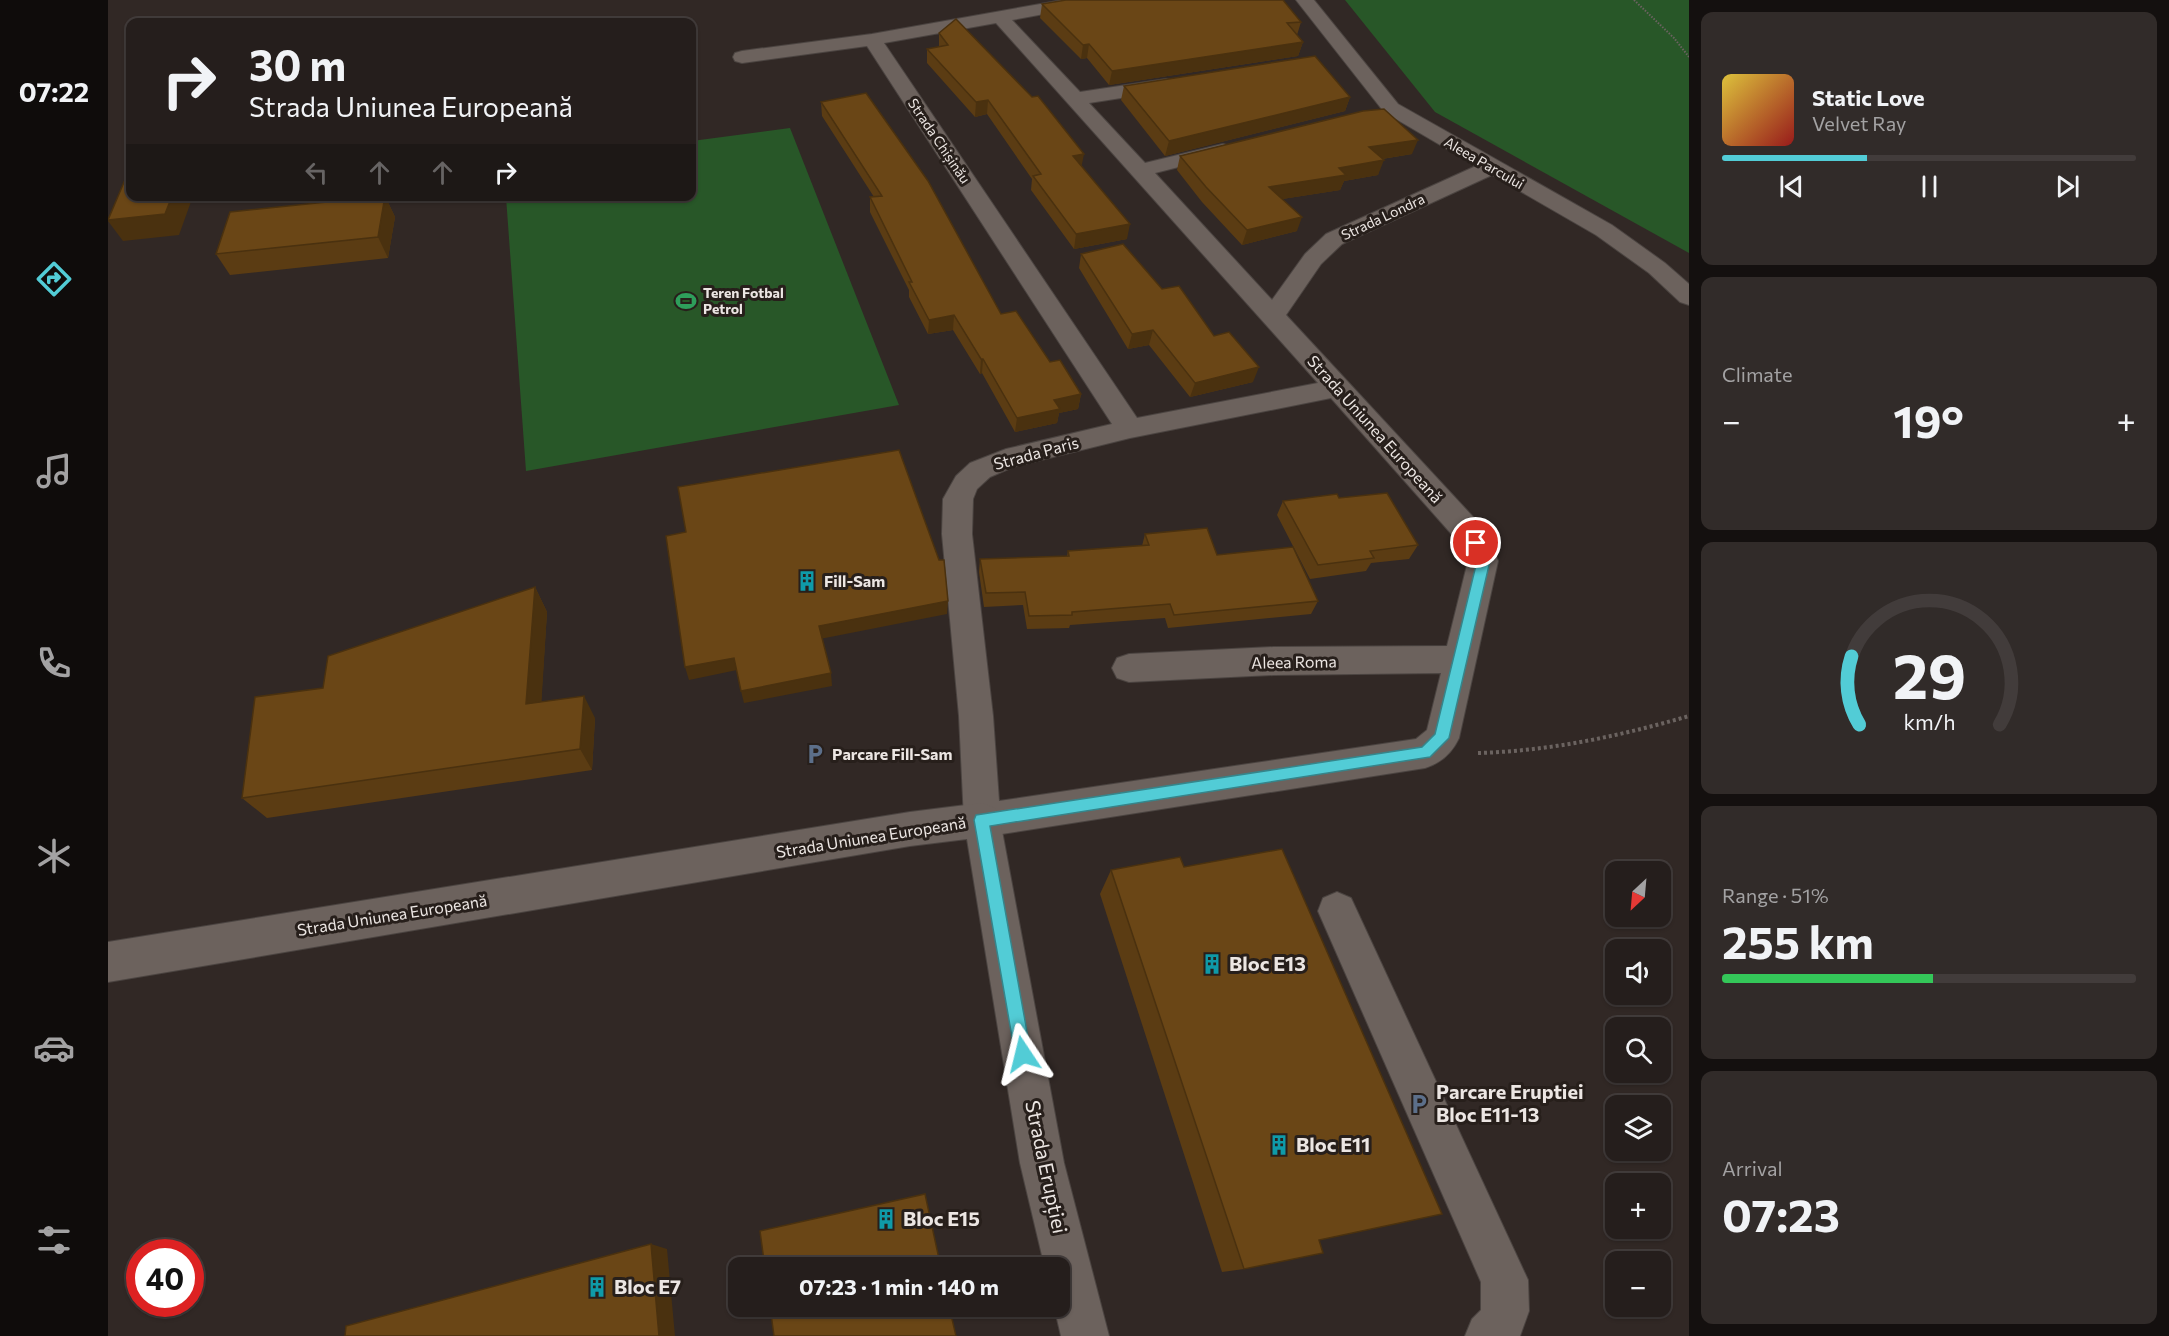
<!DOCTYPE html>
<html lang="en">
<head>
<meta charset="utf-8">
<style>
  body { margin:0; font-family:Commissioner,sans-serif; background:#312b29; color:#f1f3f6; height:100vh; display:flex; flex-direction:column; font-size:22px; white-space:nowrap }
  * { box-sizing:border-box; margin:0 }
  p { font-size:20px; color:#a3a2a3 }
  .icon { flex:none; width:33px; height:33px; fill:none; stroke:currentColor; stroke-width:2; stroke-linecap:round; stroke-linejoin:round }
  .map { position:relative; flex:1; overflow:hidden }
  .panel { display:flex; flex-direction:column; gap:12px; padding:12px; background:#14100f; width:480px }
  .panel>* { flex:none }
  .guide { position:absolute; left:18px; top:18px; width:570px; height:183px; border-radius:12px; box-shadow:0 2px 4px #0004,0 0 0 2px #423c3b; background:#251e1c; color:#f1f3f6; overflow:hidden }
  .needle { width:39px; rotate:206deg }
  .controls { position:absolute; left:1497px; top:861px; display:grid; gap:12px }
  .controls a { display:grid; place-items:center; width:66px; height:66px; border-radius:12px; background:#251e1c; box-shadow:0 2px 4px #0004,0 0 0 2px #423c3b; font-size:30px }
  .speed { position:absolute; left:18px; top:1239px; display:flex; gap:12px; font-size:30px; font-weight:700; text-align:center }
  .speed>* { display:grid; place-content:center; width:78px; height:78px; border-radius:50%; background:#251e1c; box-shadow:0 2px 4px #0004,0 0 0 2px #423c3b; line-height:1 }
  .speed .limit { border:9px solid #d22; background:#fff; color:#111 }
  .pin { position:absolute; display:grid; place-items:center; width:51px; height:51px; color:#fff; margin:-26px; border:3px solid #fff; border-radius:50%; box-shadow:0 2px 6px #0007 }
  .me { position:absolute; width:66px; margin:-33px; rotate:350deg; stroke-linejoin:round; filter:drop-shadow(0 0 4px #0008) }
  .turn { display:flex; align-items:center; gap:21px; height:126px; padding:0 24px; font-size:27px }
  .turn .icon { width:78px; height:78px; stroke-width:2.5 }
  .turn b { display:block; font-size:42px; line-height:51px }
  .lanes { display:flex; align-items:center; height:57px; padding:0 24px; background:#0003; justify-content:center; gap:30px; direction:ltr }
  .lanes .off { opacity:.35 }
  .big { font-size:45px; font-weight:700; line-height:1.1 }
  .panel .tile { flex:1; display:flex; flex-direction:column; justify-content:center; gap:9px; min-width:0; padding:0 21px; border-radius:12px; background:#312b29 }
  .panel .dial { align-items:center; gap:0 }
  .dial svg { height:156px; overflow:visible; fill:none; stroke:#423c3b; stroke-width:7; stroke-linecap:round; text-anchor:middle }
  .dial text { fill:#f1f3f6; stroke:none }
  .song { display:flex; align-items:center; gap:18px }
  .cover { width:72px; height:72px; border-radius:9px; background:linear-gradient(135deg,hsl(50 70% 55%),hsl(0 70% 35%)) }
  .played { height:6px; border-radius:3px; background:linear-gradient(90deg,#52ccd6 35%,#423c3b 35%) }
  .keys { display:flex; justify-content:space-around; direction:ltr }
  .heat { display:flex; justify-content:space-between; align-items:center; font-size:33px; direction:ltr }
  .charge { height:9px; border-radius:4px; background:linear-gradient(90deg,#34c759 51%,#423c3b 0) }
  .trip { position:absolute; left:620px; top:1257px; width:342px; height:60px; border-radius:12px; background:#251e1c; box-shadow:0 2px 4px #0004,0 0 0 2px #423c3b; font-weight:700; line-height:60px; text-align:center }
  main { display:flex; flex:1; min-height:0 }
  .tabs { display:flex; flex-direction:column; width:108px; justify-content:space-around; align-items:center; background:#0f0c0b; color:#a3a2a3 }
  .tabs .icon { width:42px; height:42px }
  .tabs .current { color:#52ccd6 }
  .tabs b { font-size:27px; color:#f1f3f6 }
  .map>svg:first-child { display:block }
  .green { fill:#285728 }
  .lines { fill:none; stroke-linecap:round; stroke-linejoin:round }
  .street-casing { stroke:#4b4441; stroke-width:2 }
  .secondary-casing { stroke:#4b4441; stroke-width:2 }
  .path-far1 { stroke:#6b6360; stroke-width:2; stroke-dasharray:1.5 1.5; stroke-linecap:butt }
  .path { stroke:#6b6360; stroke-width:4; stroke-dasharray:3 3; stroke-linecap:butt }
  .street { fill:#6c625d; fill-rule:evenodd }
  .secondary { fill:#6c625d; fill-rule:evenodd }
  .wall { fill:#5b3c13 }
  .shaded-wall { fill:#4a310f }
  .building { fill:#6a4616; stroke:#4a310f; stroke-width:1.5 }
  .route { fill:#52ccd6; stroke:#35858b; stroke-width:1.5 }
  .labels { text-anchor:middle; stroke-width:6; stroke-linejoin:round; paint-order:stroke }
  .far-street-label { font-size:14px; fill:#ece6e3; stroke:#271f1b }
  .far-poi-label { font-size:14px; font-weight:bold; fill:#ece6e3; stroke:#271f1b; text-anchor:start }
  .street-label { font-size:16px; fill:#ece6e3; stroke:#271f1b }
  .poi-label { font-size:16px; font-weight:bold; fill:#ece6e3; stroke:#271f1b; text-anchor:start }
  .near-poi-label { font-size:20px; font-weight:bold; fill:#ece6e3; stroke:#271f1b; text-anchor:start }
  .near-street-label { font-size:20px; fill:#ece6e3; stroke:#271f1b }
</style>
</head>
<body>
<main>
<nav class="tabs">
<b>07:22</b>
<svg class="icon current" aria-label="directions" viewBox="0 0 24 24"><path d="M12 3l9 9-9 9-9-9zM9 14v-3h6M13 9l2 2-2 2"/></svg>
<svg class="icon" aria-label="music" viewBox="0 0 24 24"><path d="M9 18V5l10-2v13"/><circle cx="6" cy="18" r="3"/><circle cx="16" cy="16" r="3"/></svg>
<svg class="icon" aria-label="phone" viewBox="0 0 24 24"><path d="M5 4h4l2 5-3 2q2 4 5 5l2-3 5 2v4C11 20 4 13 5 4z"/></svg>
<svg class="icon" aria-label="climate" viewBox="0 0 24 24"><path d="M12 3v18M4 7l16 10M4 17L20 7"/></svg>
<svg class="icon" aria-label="car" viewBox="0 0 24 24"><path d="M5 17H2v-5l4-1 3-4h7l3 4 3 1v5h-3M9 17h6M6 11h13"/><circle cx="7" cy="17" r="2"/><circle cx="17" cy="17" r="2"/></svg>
<svg class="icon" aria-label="filters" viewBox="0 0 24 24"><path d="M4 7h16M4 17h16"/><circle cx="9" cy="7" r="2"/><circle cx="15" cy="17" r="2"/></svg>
</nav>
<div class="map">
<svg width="1581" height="1336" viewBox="0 0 1581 1336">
  <rect width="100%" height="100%" fill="#312825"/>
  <!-- green -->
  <g class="green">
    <path d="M1237 0H1581V253L1327 112Z"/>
    <path d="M682 128 791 405 418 471 398 197 584 196V141Z"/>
  </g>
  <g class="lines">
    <!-- street casing -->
    <g class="street-casing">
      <g id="street">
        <path d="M955 0H993L990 4 984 5 904 20 972 92 1058 79 1065 81 1068 85 1065 89 1058 91 981 103 1037 163 1115 144 1122 146 1126 150 1122 154 1047 173 1164 300 1197 254 1218 234 1368 166 1276 112 1188 0H1206L1290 104 1504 225 1557 263 1581 284V305L1572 302 1541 273 1488 235 1384 175 1234 244 1213 264 1178 315 1367 519 1379 535 1390 561 1351 738C1344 753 1333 763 1317 768L874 837 861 832 856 820 851 716 834 534 835 499 848 476 862 463 898 449 1004 424 759 46 634 63 627 61 625 57 627 53 634 51 764 34ZM888 23 1210 383 1029 418 776 43ZM1223 398 1355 547 1360 561 1339 646 1166 647 1021 654 1009 658 1004 668 1009 678 1021 682 1166 675 1333 673 1319 730 1308 739 891 801 885 716 864 534 865 499 869 489 882 477 905 467 1022 438Z"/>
        <path d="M1229 892 1243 898 1420 1280 1421 1311 1412 1336H1357L1364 1319 1373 1310V1282L1210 911 1215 898Z"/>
      </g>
    </g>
    <!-- secondary casing -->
    <g class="secondary-casing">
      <path id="secondary" d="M874 803 887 808 892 820 956 1163 1001 1336H953L946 1306H951V1268H937L912 1163 859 839 802 846 0 982V942L802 812Z"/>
    </g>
    <!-- path-far1 -->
    <path class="path-far1" d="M1526 0 1566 38 1581 57"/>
    <!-- path -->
    <path class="path" d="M1370 753C1442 751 1512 736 1581 716"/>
    <!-- street -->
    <use href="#street" class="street"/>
    <!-- secondary -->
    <use href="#secondary" class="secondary"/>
  </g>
  <!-- wall -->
  <g class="wall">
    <path d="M934 4 1193 22 1189 35 1195 42 1190 56 1001 85 979 58 973 59 932 18Z"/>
    <path d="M831 33 974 166 1019 239 966 249 923 190 924 179 879 114 867 117 819 63V49L831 47Z"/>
    <path d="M1016 86 1242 97 1237 111 1057 156 1013 100Z"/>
    <path d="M713 102 893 314 973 394 970 409 951 413 949 423 907 432 874 373 872 374 845 330 820 334 801 297V290L762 212V197H766L714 116Z"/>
    <path d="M1304 154 1274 159 1270 175 1236 181 1232 190 1174 199 1189 231 1134 245 1094 202 1069 170 1072 156Z"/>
    <path d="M277 196 287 217 280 258 122 275 108 254Z"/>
    <path d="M973 254 1054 289 1106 336 1145 382 1082 397 1041 345 1020 349 971 268Z"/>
    <path d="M1231 498 1310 545 1301 559 1263 563 1258 571 1202 579 1169 515 1175 501Z"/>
    <path d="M1037 534 1109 555 1210 601 1203 614 1060 628 1057 618 962 625 961 628 919 629 915 605 876 607 871 572 872 559 959 556 960 551 1034 546Z"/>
    <path d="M427 587 439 612 433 702 487 718 484 770 159 818 134 798 215 688Z"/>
    <path d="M1003 870 1211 1240 1136 1269 1114 1272 992 894Z"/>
  </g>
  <!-- shaded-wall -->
  <g class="shaded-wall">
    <path d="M1195 42 1190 56 1001 85 1004 71Z"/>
    <path d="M981 44 979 58 973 59 975 45Z"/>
    <path d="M1242 97 1237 111 1057 156 1061 141Z"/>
    <path d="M880 100 879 114 867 117 868 102Z"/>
    <path d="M1310 140 1304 154 1255 162 1261 147Z"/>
    <path d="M976 154 973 169 965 156Z"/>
    <path d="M1276 160 1270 175 1236 181 1232 190 1156 202 1161 187 1231 168Z"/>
    <path d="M64 196H85L71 235 15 241 0 221Z"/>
    <path d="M277 196 287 217 280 258 270 237Z"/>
    <path d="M1194 217 1189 231 1134 245 1139 230Z"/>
    <path d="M1022 224 1019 239 966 249 968 234Z"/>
    <path d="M846 315 845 330 820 334 821 320Z"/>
    <path d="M1045 330 1041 345 1020 349 1024 334Z"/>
    <path d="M873 359H875L874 373 872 374Z"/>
    <path d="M1151 367 1145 382 1082 397 1087 383Z"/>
    <path d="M973 394 970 409 951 413 949 423 907 432 909 418 946 400Z"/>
    <path d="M427 587 439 612 432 726 418 704Z"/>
    <path d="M840 601 839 614 712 639 711 626Z"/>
    <path d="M626 658 629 670 581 680 577 667Z"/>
    <path d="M723 673 724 686 636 703 633 691Z"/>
    <path d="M476 696 487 718 484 770 472 749Z"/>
    <path d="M543 1244 559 1249 567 1336H551Z"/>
  </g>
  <!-- building -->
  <g class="building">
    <path d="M958 0H1175L1193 22 1179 23 1195 42 1004 71 981 44 975 45 934 4Z"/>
    <path d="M848 19 924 97 930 96 976 154 965 156 1022 224 968 234 925 176 933 174 880 100 868 102 819 49 840 45 831 33Z"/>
    <path d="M1207 56 1242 97 1061 141 1016 86Z"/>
    <path d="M758 93 820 181 893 314 908 311 942 362 952 360 973 394 946 400 952 409 909 418 875 359H873L846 315 821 320 801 282H804L762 197 774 196 713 102Z"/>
    <path d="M1276 109 1310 140 1261 147 1276 160 1231 168 1238 175 1161 187 1194 217 1139 230 1098 187 1072 156 1255 111Z"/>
    <path d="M22 168V196H64L57 214 0 220Z"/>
    <path d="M277 196 270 237 108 254 122 212Z"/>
    <path d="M1015 244 1054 289 1071 286 1106 336 1121 332 1151 367 1087 383 1045 330 1024 334 973 254Z"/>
    <path d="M791 450 831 560H836L840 601 711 626 723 673 633 691 626 658 577 667 558 536 578 532 570 487Z"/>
    <path d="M1279 493 1310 545 1262 551 1266 558 1210 565 1175 501 1229 494 1231 498Z"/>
    <path d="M1099 528 1109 555 1185 547 1210 601 1066 615 1062 604 964 612V615L921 616 917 592 878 593 872 559 961 556 960 551 1041 545 1037 534Z"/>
    <path d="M427 587 418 704 476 696 472 749 134 798 147 697 215 688 220 656Z"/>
    <path d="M1174 849 1334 1214 1211 1240 1215 1253 1136 1269 1003 870 1072 857 1076 867Z"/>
    <path d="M817 1194 833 1268H657L652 1231Z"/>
    <path d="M543 1244 551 1336H237L238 1326Z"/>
    <path d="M662 1306H841L848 1336H666Z"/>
  </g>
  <!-- route -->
  <path class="route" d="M1368 538 1373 540 1382 561 1341 738 1322 757 882 826 923 1054 921 1060 915 1063 908 1060 866 820 868 815 1314 747 1327 734 1369 561 1362 543Z"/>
  <!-- icons -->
  <defs>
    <g id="stadium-bare" transform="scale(1.62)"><path d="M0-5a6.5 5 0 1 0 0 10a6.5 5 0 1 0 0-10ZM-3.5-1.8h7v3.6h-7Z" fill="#2e9e5b" stroke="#271f1b" stroke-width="2.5" paint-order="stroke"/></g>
    <g id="building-bare" transform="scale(1.62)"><path d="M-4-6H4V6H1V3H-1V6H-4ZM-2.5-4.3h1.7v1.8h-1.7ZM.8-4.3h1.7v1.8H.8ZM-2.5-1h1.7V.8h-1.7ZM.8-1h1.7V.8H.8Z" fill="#0f9aa8" stroke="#271f1b" stroke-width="2.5" paint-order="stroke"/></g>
    <g id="parking-bare" transform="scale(1.62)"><path d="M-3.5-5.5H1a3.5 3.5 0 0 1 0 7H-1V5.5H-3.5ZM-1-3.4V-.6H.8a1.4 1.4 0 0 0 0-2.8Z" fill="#5c6f8a" stroke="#271f1b" stroke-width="2.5" paint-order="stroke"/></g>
  </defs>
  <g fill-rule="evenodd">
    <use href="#stadium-bare" x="578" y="301"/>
    <use href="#building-bare" x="699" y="581"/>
    <use href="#parking-bare" x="707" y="754"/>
    <use href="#building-bare" x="1104" y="964"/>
    <use href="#parking-bare" x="1311" y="1104"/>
    <use href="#building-bare" x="1171" y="1145"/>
    <use href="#building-bare" x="778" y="1219"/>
    <use href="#building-bare" x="489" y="1287"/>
  </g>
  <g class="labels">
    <!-- far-street labels -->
    <g class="far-street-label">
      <text transform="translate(831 141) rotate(56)" y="5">Strada Chișinău</text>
      <text transform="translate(1376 163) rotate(30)" y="5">Aleea Parcului</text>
      <text transform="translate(1275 217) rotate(-25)" y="5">Strada Londra</text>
    </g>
    <!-- far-poi labels -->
    <g class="far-poi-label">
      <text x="595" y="298">Teren Fotbal<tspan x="595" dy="16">Petrol</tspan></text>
    </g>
    <!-- street labels -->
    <g class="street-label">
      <text transform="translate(1267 429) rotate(48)" y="6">Strada Uniunea Europeană</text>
      <text transform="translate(928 453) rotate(-15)" y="6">Strada Paris</text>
      <text transform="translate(1186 662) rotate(-1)" y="6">Aleea Roma</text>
      <text transform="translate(763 837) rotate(-9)" y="6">Strada Uniunea Europeană</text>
      <text transform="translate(284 915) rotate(-9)" y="6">Strada Uniunea Europeană</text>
    </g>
    <!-- poi labels -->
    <g class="poi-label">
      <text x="716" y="587">Fill-Sam</text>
      <text x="724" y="760">Parcare Fill-Sam</text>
    </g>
    <!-- near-poi labels -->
    <g class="near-poi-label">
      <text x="1121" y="971">Bloc E13</text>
      <text x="1328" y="1099">Parcare Eruptiei<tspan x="1328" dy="23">Bloc E11-13</tspan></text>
      <text x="1188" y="1152">Bloc E11</text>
      <text x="795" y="1226">Bloc E15</text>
      <text x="506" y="1294">Bloc E7</text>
    </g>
    <!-- near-street labels -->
    <g class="near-street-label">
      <text transform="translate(938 1167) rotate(78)" y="7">Strada Erupției</text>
    </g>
  </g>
</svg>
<div class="controls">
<a><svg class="needle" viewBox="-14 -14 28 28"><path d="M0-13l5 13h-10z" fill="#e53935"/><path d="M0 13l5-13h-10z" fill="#a3a2a3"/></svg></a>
<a><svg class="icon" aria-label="sound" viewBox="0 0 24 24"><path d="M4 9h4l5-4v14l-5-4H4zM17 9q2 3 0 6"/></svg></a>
<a><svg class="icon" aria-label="search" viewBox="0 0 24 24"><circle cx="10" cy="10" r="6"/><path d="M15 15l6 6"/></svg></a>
<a><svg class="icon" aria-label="layers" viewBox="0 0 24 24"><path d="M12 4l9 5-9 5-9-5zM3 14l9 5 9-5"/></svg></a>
<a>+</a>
<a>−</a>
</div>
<div class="speed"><div class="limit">40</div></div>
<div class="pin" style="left:1368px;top:543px;background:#d93025"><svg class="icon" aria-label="arrive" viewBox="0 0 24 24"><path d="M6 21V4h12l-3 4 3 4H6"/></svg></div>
<svg class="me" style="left:915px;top:1054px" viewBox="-20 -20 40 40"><path d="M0-17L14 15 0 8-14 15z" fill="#52ccd6" stroke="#fff" stroke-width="4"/></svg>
<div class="trip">07:23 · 1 min · 140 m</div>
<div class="guide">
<div class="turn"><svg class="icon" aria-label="right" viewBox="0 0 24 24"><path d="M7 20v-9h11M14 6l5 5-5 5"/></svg><div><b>30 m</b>Strada Uniunea Europeană</div></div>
<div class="lanes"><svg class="icon off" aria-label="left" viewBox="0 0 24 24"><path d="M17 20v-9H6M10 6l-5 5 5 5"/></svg><svg class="icon off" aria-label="ahead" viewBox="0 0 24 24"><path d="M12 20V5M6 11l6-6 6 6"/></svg><svg class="icon off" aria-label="ahead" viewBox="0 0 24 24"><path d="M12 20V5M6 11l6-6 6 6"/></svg><svg class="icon" aria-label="right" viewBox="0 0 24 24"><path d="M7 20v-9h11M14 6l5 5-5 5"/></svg></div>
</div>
</div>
<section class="panel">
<div class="tile">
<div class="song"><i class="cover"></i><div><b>Static Love</b><p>Velvet Ray</p></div></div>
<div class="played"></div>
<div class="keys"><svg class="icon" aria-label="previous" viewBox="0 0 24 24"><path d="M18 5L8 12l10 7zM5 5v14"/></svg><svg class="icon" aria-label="pause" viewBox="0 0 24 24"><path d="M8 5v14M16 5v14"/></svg><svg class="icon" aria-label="next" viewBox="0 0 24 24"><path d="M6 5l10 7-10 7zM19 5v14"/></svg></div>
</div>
<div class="tile"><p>Climate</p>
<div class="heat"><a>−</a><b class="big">19°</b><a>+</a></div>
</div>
<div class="tile dial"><svg viewBox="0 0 100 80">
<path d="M14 69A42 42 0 1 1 86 69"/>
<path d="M14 69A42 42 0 0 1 10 34" stroke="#52ccd6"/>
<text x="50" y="56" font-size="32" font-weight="700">29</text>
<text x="50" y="72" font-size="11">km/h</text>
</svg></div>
<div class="tile"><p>Range · 51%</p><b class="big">255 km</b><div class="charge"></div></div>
<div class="tile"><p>Arrival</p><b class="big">07:23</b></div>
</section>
</main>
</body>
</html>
